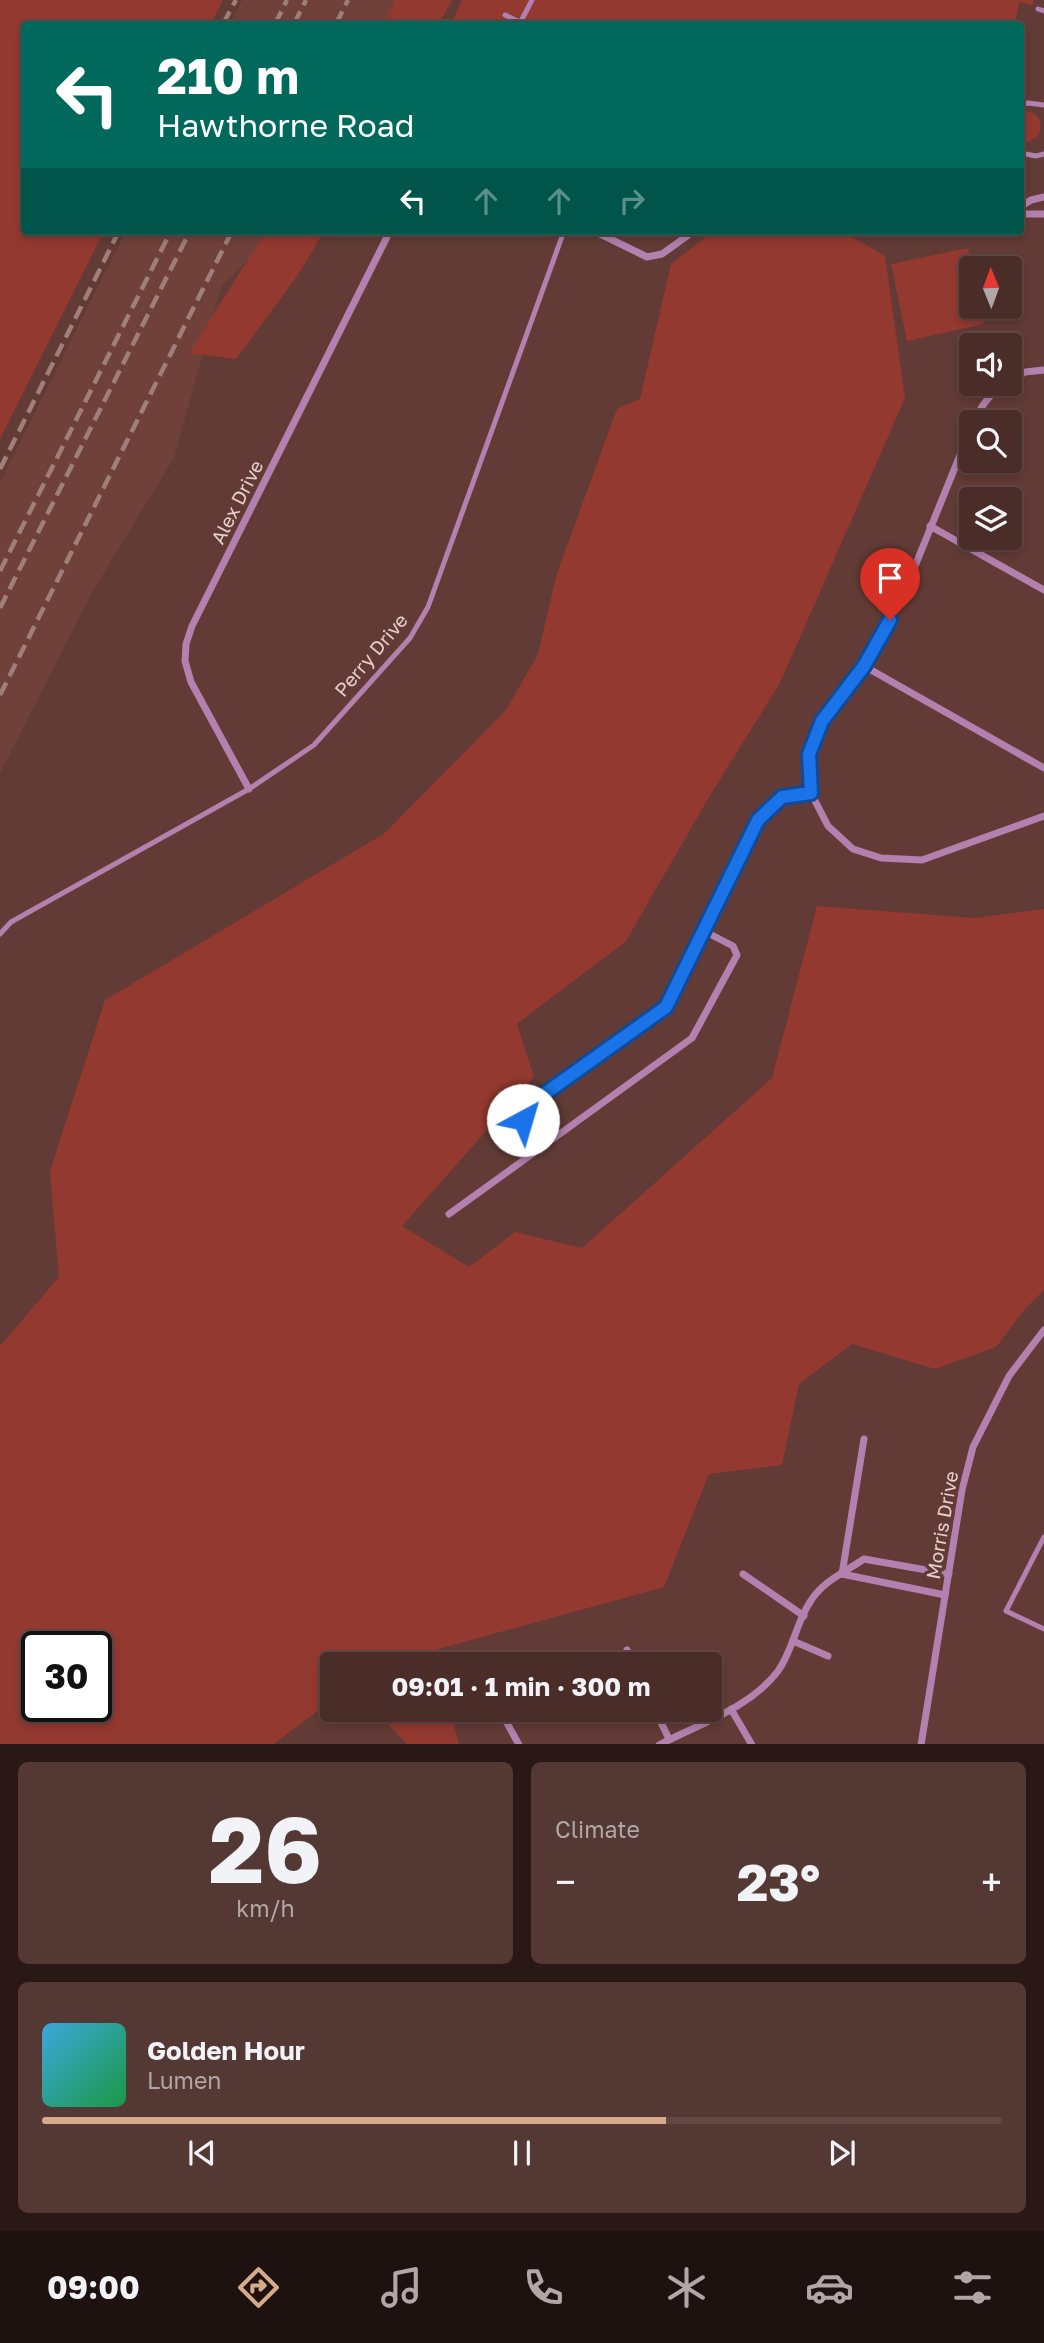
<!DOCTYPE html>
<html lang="en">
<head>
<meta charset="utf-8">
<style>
  body { margin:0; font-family:"Golos Text",sans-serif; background:#543834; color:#f1f3f6; height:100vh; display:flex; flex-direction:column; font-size:26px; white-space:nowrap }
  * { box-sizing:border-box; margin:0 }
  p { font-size:23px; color:#b2a7a8 }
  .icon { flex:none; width:38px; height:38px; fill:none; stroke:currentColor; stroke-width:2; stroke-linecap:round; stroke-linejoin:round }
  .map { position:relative; height:1744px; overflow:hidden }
  .drawer { display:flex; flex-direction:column; gap:18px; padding:18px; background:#291816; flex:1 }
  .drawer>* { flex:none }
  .guide { position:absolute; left:21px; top:21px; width:1003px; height:214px; border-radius:7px; box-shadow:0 4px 10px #0003,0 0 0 2px #614845; background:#00695c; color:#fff; overflow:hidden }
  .needle { width:46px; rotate:359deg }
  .controls { position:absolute; left:959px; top:256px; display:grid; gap:14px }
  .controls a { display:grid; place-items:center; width:63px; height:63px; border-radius:7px; background:#4a2c28; box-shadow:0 4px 10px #0003,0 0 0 2px #614845; font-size:35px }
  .speed { position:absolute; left:21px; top:1631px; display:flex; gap:14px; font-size:35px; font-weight:700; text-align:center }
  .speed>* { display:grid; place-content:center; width:91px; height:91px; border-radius:50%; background:#4a2c28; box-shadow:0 4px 10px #0003,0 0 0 2px #614845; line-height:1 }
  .speed .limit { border:4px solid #111; border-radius:10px; background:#fff; color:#111 }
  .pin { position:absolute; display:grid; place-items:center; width:60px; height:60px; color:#fff; margin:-72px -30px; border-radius:50% 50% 50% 0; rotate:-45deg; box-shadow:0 0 7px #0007 }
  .pin .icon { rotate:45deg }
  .me { position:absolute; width:77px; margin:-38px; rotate:39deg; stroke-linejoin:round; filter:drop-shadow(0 0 5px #0008) }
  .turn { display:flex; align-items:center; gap:24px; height:147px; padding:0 21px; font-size:32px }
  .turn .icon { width:91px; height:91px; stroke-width:2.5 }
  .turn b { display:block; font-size:49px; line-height:60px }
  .lanes { display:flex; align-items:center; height:66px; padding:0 21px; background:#0003; justify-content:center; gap:35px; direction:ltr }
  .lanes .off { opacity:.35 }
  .big { font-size:52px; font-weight:700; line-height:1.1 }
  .drawer .tile { flex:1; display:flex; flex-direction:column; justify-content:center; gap:10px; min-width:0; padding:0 24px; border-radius:10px; background:#543834 }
  .drawer .dial { align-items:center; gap:0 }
  .dial b { font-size:91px; line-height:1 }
  .song { display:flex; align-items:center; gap:21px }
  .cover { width:84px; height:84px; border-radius:10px; background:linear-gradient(135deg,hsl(200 70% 55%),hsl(140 70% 35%)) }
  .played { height:7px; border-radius:4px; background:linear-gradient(90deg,#d6ab8b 65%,#614845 65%) }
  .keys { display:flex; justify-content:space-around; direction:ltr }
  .heat { display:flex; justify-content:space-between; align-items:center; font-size:38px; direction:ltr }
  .drawer .tiles { flex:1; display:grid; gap:18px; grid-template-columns:1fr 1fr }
  .tile:last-child { grid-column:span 2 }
  .trip { position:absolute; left:320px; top:1652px; width:402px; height:70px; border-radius:7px; background:#4a2c28; box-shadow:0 4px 10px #0003,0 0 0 2px #614845; font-weight:700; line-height:70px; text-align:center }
  .tabs { display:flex; height:112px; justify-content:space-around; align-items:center; background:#1e1210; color:#b2a7a8 }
  .tabs .icon { width:49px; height:49px }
  .tabs .active { color:#d6ab8b }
  .tabs b { font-size:32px; color:#f1f3f6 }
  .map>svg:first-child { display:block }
  .built { fill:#70413b }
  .green { fill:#933930; fill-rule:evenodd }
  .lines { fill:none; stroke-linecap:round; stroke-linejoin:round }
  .service { stroke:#b281af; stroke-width:5 }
  .minor { stroke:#b281af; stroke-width:7 }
  .rail { stroke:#9f7f7a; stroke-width:4.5; stroke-dasharray:14 7; stroke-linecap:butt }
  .route-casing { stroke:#114b97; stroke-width:18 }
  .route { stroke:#1a73e8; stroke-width:12 }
  .labels { text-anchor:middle; stroke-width:7; stroke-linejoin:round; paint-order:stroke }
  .street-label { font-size:19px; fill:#e8cfcb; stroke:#623b36 }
</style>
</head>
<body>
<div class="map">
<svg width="1044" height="1745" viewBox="0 0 1044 1745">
  <rect width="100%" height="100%" fill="#623b36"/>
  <!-- built -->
  <g class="built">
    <path d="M242 0H397L385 24H230Z"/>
    <path d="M126 231H277L221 287 174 458 95 587 0 773V483Z"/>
  </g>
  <!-- green -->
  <g class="green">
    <path d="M0 0H223L211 24H24V231H104L0 439Z"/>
    <path d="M395 0H452L439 24H383Z"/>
    <path d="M462 0H1034L1032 5 1019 2 1015 24H451Z"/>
    <path d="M1027 111C1041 114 1044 126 1037 137L1028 142 1020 141V112Z"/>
    <path d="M266 231H324L300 272 236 359 189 353Z"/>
    <path d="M713 231H842L885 256 905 398 780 683 709 797 626 941 517 1024 534 1077 402 1226 469 1267 515 1232 582 1248 772 1078 817 906 974 918 1044 909V1290L1024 1310 996 1347 935 1369 852 1344 799 1384 782 1465 709 1474 664 1587 435 1650 438 1664H332V1700L274 1744H0V1346L59 1277 50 1171 105 1000 385 833 506 710 538 654 557 573 617 409 640 399 671 264ZM37 1647H96V1706H37Z"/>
    <path d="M968 248 972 268 971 306H980L984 324 907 341 891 264Z"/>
    <path d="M374 1710H450L459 1744H407Z"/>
  </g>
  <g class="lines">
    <!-- service -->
    <g class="service">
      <path d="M1038 9 1044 11"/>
      <path d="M505 15 524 24"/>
      <path d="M520 23 532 0"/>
      <path d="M1020 105 1028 103 1044 105"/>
      <path d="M1020 153 1036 156 1044 154"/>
      <path d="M0 934 11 922 249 789 314 745 410 638 428 607 564 231"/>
      <path d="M1044 1537 1006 1611 1044 1629"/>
    </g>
    <!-- minor -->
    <g class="minor">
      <path d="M1020 207 1031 200 1044 197"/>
      <path d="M1020 214H1044"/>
      <path d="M594 231 647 257 662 254 694 231"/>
      <path d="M1010 381 1025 372 1044 370"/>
      <path d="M974 422C980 407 992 391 1006 383"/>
      <path d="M971 428 909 581 890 620 864 666 822 721 809 754 811 793 828 826 853 849 881 858 922 860 1044 816"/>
      <path d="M930 526 1044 590"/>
      <path d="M864 666 1044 768"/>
      <path d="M249 789 191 682 185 661 186 644 192 626 390 231"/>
      <path d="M539 1149 692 1038 737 955 733 946 704 931"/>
      <path d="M449 1214 539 1149C530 1134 518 1122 529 1105L666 1007 758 820 782 797 811 793"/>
      <path d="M743 1574 804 1616"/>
      <path d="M842 1574 864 1439"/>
      <path d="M842 1574 945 1595"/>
      <path d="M793 1641 828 1656"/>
      <path d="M627 1650 634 1664"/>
      <path d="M731 1709 752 1745"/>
      <path d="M500 1710 519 1745"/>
      <path d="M655 1710 669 1739"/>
      <path d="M659 1745C699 1724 750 1708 778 1671 793 1650 796 1623 810 1602 823 1581 845 1572 864 1559L949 1574"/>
      <path d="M921 1745 962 1490 973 1447 1009 1376 1044 1330"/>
    </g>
    <!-- rail -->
    <g class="rail">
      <path d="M223 24 236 0"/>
      <path d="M275 24 287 0"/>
      <path d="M294 24 306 0"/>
      <path d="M336 24 348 0"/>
      <path d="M0 469 119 231"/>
      <path d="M0 571 171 231"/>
      <path d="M0 608 190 231"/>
      <path d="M0 695 232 231"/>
    </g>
  </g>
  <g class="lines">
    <!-- route casing -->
    <g class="route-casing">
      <path id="route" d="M523 1120 524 1112 529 1105 666 1007 758 820 782 797 811 793 809 754 822 721 864 666 890 620"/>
    </g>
    <!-- route -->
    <use href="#route" class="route"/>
  </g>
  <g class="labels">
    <!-- street labels -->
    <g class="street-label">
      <text transform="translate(237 502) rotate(-63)" y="7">Alex Drive</text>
      <text transform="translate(371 655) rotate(-50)" y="7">Perry Drive</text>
      <text transform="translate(942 1525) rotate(-80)" y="7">Morris Drive</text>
    </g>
  </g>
</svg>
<div class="controls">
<a><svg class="needle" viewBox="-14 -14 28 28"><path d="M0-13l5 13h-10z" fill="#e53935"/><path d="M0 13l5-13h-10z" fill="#b2a7a8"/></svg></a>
<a><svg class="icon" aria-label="sound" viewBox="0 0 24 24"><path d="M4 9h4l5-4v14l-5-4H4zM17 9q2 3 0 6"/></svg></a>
<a><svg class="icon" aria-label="search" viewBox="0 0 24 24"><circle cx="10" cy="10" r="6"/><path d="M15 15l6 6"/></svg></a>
<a><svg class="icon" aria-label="layers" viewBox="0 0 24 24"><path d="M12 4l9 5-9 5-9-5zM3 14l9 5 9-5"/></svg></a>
</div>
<div class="speed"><div class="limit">30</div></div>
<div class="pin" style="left:890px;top:620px;background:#d93025"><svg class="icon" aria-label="arrive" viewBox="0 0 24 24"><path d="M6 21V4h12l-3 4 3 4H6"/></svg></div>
<svg class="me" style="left:523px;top:1120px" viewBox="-20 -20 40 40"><circle r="19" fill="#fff"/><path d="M0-13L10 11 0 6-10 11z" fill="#1a73e8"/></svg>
<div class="trip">09:01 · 1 min · 300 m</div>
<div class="guide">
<div class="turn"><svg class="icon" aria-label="left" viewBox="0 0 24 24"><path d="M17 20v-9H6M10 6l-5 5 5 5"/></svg><div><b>210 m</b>Hawthorne Road</div></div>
<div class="lanes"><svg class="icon" aria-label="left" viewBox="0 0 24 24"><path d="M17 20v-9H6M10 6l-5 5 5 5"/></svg><svg class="icon off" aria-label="ahead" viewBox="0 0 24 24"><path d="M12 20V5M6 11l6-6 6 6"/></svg><svg class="icon off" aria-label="ahead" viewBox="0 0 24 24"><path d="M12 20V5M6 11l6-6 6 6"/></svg><svg class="icon off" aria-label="right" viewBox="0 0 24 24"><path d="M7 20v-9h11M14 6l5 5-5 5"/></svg></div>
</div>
</div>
<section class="drawer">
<div class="tiles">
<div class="tile dial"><b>26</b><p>km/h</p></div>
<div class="tile"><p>Climate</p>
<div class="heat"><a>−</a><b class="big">23°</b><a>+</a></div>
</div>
<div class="tile">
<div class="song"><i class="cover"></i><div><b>Golden Hour</b><p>Lumen</p></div></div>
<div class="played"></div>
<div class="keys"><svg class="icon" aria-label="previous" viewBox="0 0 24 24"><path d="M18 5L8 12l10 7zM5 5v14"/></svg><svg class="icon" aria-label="pause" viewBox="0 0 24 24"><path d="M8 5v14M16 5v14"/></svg><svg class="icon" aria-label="next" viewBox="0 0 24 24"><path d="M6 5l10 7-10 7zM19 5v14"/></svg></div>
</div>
</div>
</section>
<nav class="tabs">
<b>09:00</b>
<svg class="icon active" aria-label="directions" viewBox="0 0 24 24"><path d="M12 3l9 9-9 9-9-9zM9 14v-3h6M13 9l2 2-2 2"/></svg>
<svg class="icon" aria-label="music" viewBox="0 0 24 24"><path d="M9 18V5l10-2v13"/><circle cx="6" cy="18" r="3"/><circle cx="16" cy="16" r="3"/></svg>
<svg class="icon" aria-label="phone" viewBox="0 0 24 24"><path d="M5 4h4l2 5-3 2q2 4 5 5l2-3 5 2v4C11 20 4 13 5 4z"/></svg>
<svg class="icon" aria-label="climate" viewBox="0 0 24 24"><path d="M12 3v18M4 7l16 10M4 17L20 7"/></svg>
<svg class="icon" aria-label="car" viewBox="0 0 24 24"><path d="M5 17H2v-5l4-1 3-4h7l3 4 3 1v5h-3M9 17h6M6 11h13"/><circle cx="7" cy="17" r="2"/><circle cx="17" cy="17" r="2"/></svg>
<svg class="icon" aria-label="filters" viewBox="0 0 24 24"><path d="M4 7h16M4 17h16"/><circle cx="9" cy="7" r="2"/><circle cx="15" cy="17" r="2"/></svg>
</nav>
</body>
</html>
